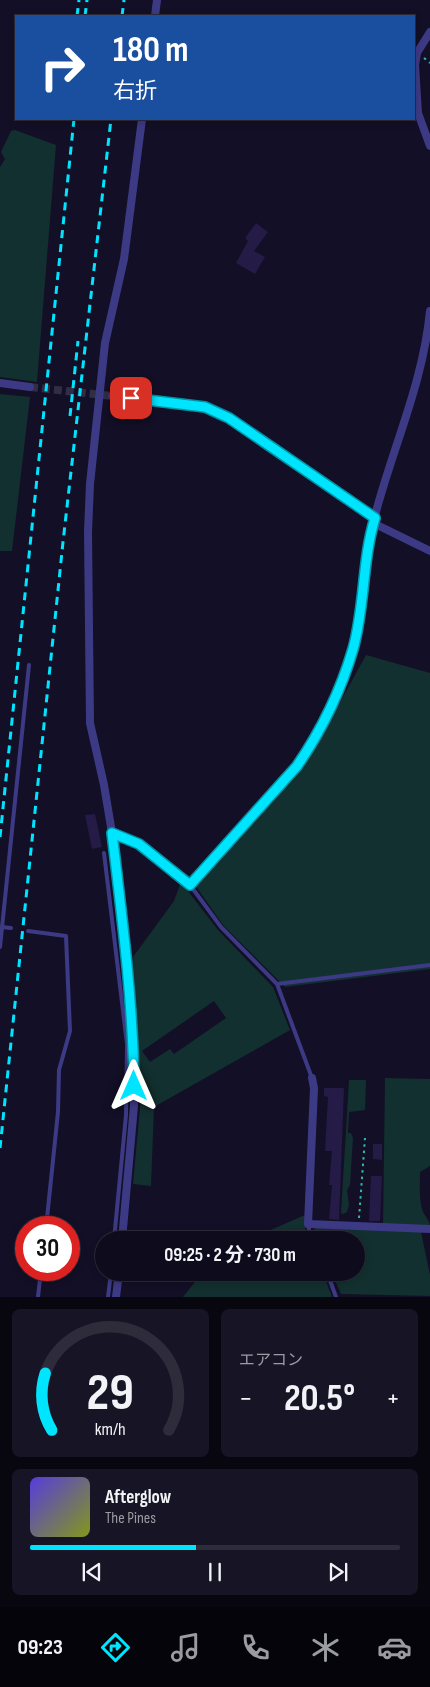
<!DOCTYPE html>
<html lang="ja">
<head>
<meta charset="utf-8">
<style>
  body { margin:0; font-family:"Sofia Sans Condensed","Noto Sans JP",sans-serif; background:#171425; color:#f1f3f6; height:100vh; display:flex; flex-direction:column; font-size:19px; white-space:nowrap }
  * { box-sizing:border-box; margin:0 }
  p { font-size:16px; color:#9b9ba3 }
  .icon { flex:none; width:28px; height:28px; fill:none; stroke:currentColor; stroke-width:2; stroke-linecap:round; stroke-linejoin:round }
  .map { position:relative; height:1297px; overflow:hidden }
  .side { display:flex; flex-direction:column; gap:12px; padding:12px; background:#08060f; flex:1 }
  .side>* { flex:none }
  .guide { position:absolute; left:15px; top:15px; width:400px; height:105px; border-radius:0px; box-shadow:0 2px 8px #0003,0 0 0 1px #2e2b3b; background:#1a4fa0; color:#fff; overflow:hidden }
  .speed { position:absolute; left:15px; top:1216px; display:flex; gap:10px; font-size:25px; font-weight:700; text-align:center }
  .speed>* { display:grid; place-content:center; width:65px; height:65px; border-radius:50%; background:#0e0b1c; box-shadow:0 2px 8px #0003,0 0 0 1px #2e2b3b; line-height:1 }
  .speed .limit { border:8px solid #d22; background:#fff; color:#111 }
  .pin { position:absolute; display:grid; place-items:center; width:42px; height:42px; color:#fff; margin:-21px; border-radius:10px; box-shadow:0 2px 8px #0006 }
  .me { position:absolute; width:55px; margin:-28px; rotate:0deg; stroke-linejoin:round; filter:drop-shadow(0 0 4px #0008) }
  .turn { display:flex; align-items:center; gap:18px; height:105px; padding:0 15px; font-size:22px }
  .turn .icon { width:65px; height:65px; stroke-width:2.5 }
  .turn b { display:block; font-size:35px; line-height:42px }
  .big { font-size:38px; font-weight:700; line-height:1.1 }
  .side .card { flex:1; display:flex; flex-direction:column; justify-content:center; gap:8px; min-width:0; padding:0 18px; border-radius:8px; background:#171425 }
  .side .dial { align-items:center; gap:0 }
  .dial svg { height:130px; overflow:visible; fill:none; stroke:#2e2b3b; stroke-width:7; stroke-linecap:round; text-anchor:middle }
  .dial text { fill:#f1f3f6; stroke:none }
  .song { display:flex; align-items:center; gap:15px }
  .cover { width:60px; height:60px; border-radius:8px; background:linear-gradient(135deg,hsl(250 70% 55%),hsl(70 70% 35%)) }
  .played { height:5px; border-radius:2px; background:linear-gradient(90deg,#00e5ff 45%,#2e2b3b 45%) }
  .keys { display:flex; justify-content:space-around; direction:ltr }
  .heat { display:flex; justify-content:space-between; align-items:center; font-size:28px; direction:ltr }
  .side .tiles { flex:1; display:grid; gap:12px; grid-template-columns:1fr 1fr }
  .card:last-child { grid-column:span 2 }
  .trip { position:absolute; left:95px; top:1231px; width:270px; height:50px; border-radius:25px; background:#0e0b1c; box-shadow:0 2px 8px #0003,0 0 0 1px #2e2b3b; font-weight:700; line-height:50px; text-align:center }
  .tab-bar { display:flex; height:80px; justify-content:space-around; align-items:center; background:#06040b; color:#9b9ba3 }
  .tab-bar .icon { width:35px; height:35px }
  .tab-bar .on { color:#00e5ff }
  .tab-bar b { font-size:22px; color:#f1f3f6 }
  .map>svg:first-child { display:block }
  .green { fill:#12302f; fill-rule:evenodd }
  .building { fill:#241b47 }
  .lines { fill:none; stroke-linecap:round; stroke-linejoin:round }
  .street-tunnel { stroke:#312d47; stroke-width:8; stroke-dasharray:8 4; stroke-linecap:butt }
  .path { stroke:#2fb8b0; stroke-width:2; stroke-dasharray:2.5 4; stroke-linecap:butt }
  .lane { stroke:#3d3a85; stroke-width:4 }
  .street { stroke:#3d3a85; stroke-width:8 }
  .rail { stroke:#00e5ff; stroke-width:3; stroke-dasharray:8 6; stroke-linecap:butt }
  .route-casing { stroke:#0095a6; stroke-width:12 }
  .route { stroke:#00e5ff; stroke-width:9 }
</style>
</head>
<body>
<div class="map">
<svg width="430" height="1297" viewBox="0 0 430 1297">
  <rect width="100%" height="100%" fill="#130f26"/>
  <!-- green -->
  <g class="green">
    <path d="M15 130 56 145 37 382 0 377V167L5 159 1 152 11 131Z"/>
    <path d="M0 394 30 397 12 551H0Z"/>
    <path d="M366 655 430 673V969L285 987 223 925 195 885 299 771 316 746Z"/>
    <path d="M181 882 218 930 273 987 290 1030 154 1107 151 1186 133 1184 141 1097 133 957 174 901ZM214 1001 226 1018 174 1054 170 1049 150 1062 142 1051Z"/>
    <path d="M385 1078 430 1079V1166L420 1172C420 1185 419 1197 422 1209 424 1216 430 1220 430 1227L383 1225Z"/>
    <path d="M349 1080H366L365 1110 349 1112 348 1133H351L353 1138 350 1185 347 1190 349 1205 347 1212 343 1214 341 1213Z"/>
    <path d="M305 1215 306 1240H248Z"/>
    <path d="M318 1227 421 1232 430 1275V1296L341 1294 332 1273 356 1272V1240H315L311 1231Z"/>
    <path d="M203 1272 323 1273 332 1297H183Z"/>
  </g>
  <!-- building -->
  <g class="building">
    <path d="M256 223 268 232 254 251 265 257 255 274 236 263 248 241 245 238Z"/>
    <path d="M95 814 102 847 92 849 85 815Z"/>
    <path d="M324 1088H344L339 1220 329 1219 332 1185H329L332 1151H325L328 1097 324 1096Z"/>
    <path d="M373 1144H382V1160L373 1159Z"/>
    <path d="M371 1176H382L380 1221H369Z"/>
  </g>
  <g class="lines">
    <!-- street-tunnel -->
    <path class="street-tunnel" d="M30 387 112 396"/>
    <!-- path -->
    <g class="path">
      <path d="M424 58 430 63"/>
      <path d="M359 1218 365 1138"/>
    </g>
    <!-- lane -->
    <g class="lane">
      <path d="M112 833 139 844 190 885 221 927 277 984 312 1078"/>
      <path d="M104 853 127 1044 126 1115 114 1240"/>
      <path d="M2 927 11 928"/>
      <path d="M28 931 66 936 70 1031 59 1070 58 1112 46 1228"/>
      <path d="M0 947 29 665"/>
      <path d="M277 984 430 965"/>
      <path d="M308 1224 311 1240"/>
      <path d="M327 1272 336 1297"/>
      <path d="M38 1297 41 1270"/>
      <path d="M108 1297 111 1272"/>
    </g>
    <!-- street -->
    <g class="street">
      <path d="M155 16 157 0"/>
      <path d="M430 32 417 53 415 65 418 113 430 146"/>
      <path d="M0 383 30 387"/>
      <path d="M112 396 205 407 229 417 375 518"/>
      <path d="M373 523 430 551"/>
      <path d="M190 885 297 766C321 731 345 688 354 646 362 606 364 563 373 523 391 451 423 385 430 311"/>
      <path d="M312 1078 314 1088 308 1224 430 1229"/>
      <path d="M122 1240 134 1106 133 1046 122 915 112 833 104 785 90 723 88 532 90 484 105 343 124 259 142 119"/>
      <path d="M116 1297 119 1272"/>
    </g>
    <!-- rail -->
    <g class="rail">
      <path d="M77 16 79 0"/>
      <path d="M85 16 87 0"/>
      <path d="M122 16 124 0"/>
      <path d="M70 416 78 341"/>
      <path d="M0 837 74 119"/>
      <path d="M0 1148 63 542 111 119"/>
    </g>
  </g>
  <g class="lines">
    <!-- route casing -->
    <g class="route-casing">
      <path id="route" d="M131 398 205 407 229 418 375 518C362 560 365 607 353 649 341 690 321 731 297 766L190 885 139 844 112 833C122 917 133 1001 134 1086"/>
    </g>
    <!-- route -->
    <use href="#route" class="route"/>
  </g>
</svg>
<div class="speed"><div class="limit">30</div></div>
<div class="pin" style="left:131px;top:398px;background:#d93025"><svg class="icon" aria-label="arrive" viewBox="0 0 24 24"><path d="M6 21V4h12l-3 4 3 4H6"/></svg></div>
<svg class="me" style="left:134px;top:1086px" viewBox="-20 -20 40 40"><path d="M0-17L14 15 0 8-14 15z" fill="#00e5ff" stroke="#fff" stroke-width="4"/></svg>
<div class="trip">09:25 · 2 分 · 730 m</div>
<div class="guide">
<div class="turn"><svg class="icon" aria-label="right" viewBox="0 0 24 24"><path d="M7 20v-9h11M14 6l5 5-5 5"/></svg><div><b>180 m</b>右折</div></div>
</div>
</div>
<section class="side">
<div class="tiles">
<div class="card dial"><svg viewBox="0 0 100 80">
<path d="M14 69A42 42 0 1 1 86 69"/>
<path d="M14 69A42 42 0 0 1 10 34" stroke="#00e5ff"/>
<text x="50" y="56" font-size="32" font-weight="700">29</text>
<text x="50" y="72" font-size="11">km/h</text>
</svg></div>
<div class="card"><p>エアコン</p>
<div class="heat"><a>−</a><b class="big">20.5°</b><a>+</a></div>
</div>
<div class="card">
<div class="song"><i class="cover"></i><div><b>Afterglow</b><p>The Pines</p></div></div>
<div class="played"></div>
<div class="keys"><svg class="icon" aria-label="previous" viewBox="0 0 24 24"><path d="M18 5L8 12l10 7zM5 5v14"/></svg><svg class="icon" aria-label="pause" viewBox="0 0 24 24"><path d="M8 5v14M16 5v14"/></svg><svg class="icon" aria-label="next" viewBox="0 0 24 24"><path d="M6 5l10 7-10 7zM19 5v14"/></svg></div>
</div>
</div>
</section>
<nav class="tab-bar">
<b>09:23</b>
<svg class="icon on" aria-label="directions" viewBox="0 0 24 24"><path d="M12 3l9 9-9 9-9-9zM9 14v-3h6M13 9l2 2-2 2"/></svg>
<svg class="icon" aria-label="music" viewBox="0 0 24 24"><path d="M9 18V5l10-2v13"/><circle cx="6" cy="18" r="3"/><circle cx="16" cy="16" r="3"/></svg>
<svg class="icon" aria-label="phone" viewBox="0 0 24 24"><path d="M5 4h4l2 5-3 2q2 4 5 5l2-3 5 2v4C11 20 4 13 5 4z"/></svg>
<svg class="icon" aria-label="climate" viewBox="0 0 24 24"><path d="M12 3v18M4 7l16 10M4 17L20 7"/></svg>
<svg class="icon" aria-label="car" viewBox="0 0 24 24"><path d="M5 17H2v-5l4-1 3-4h7l3 4 3 1v5h-3M9 17h6M6 11h13"/><circle cx="7" cy="17" r="2"/><circle cx="17" cy="17" r="2"/></svg>
</nav>
</body>
</html>
